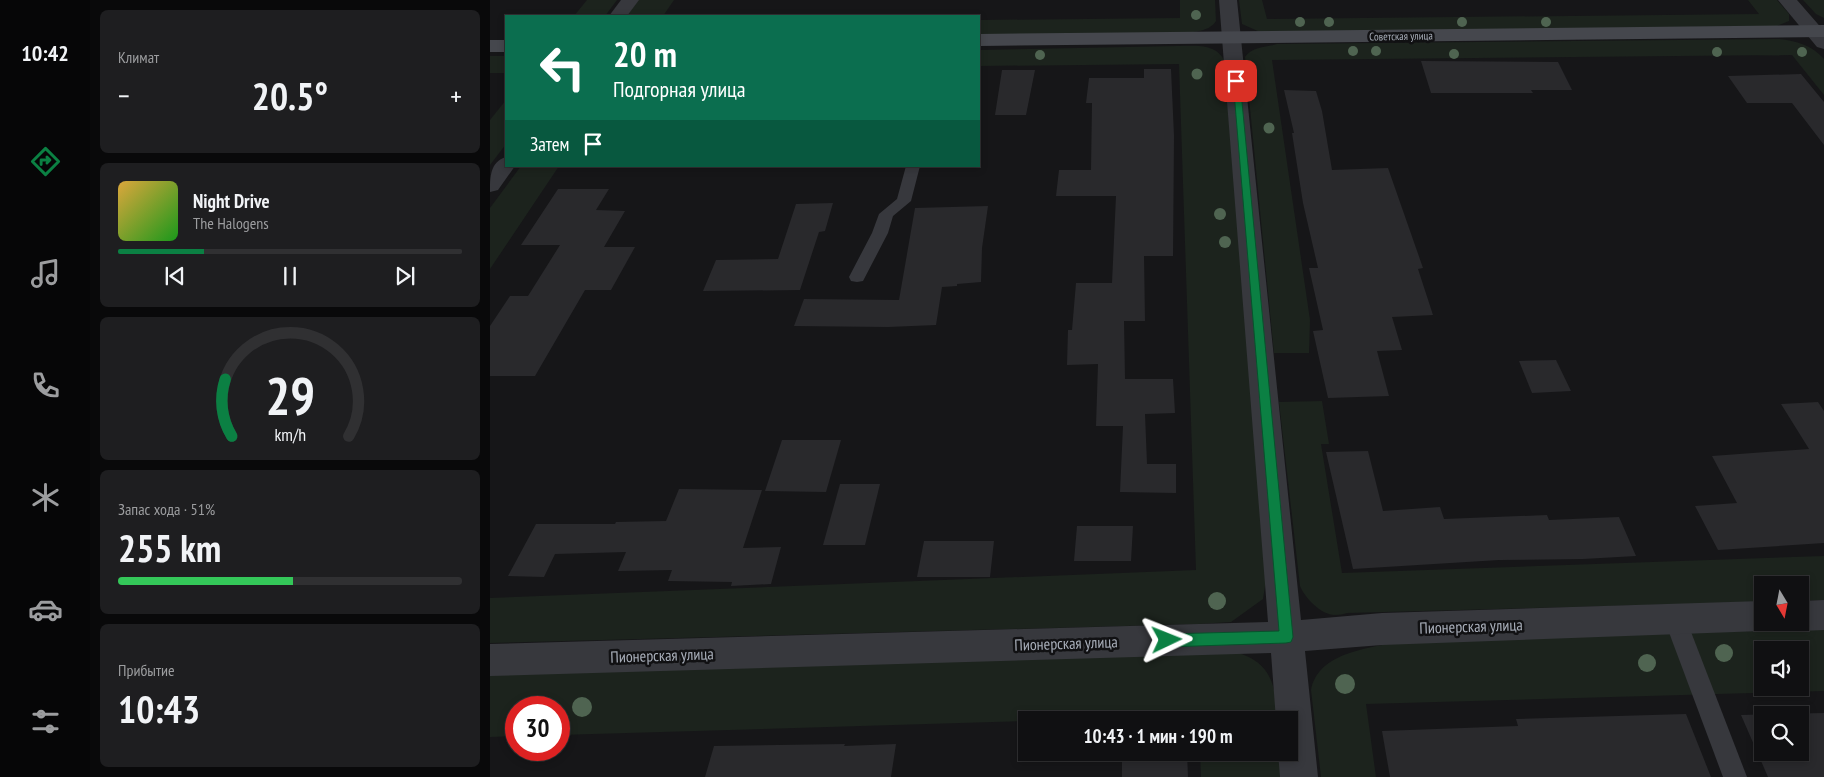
<!DOCTYPE html>
<html lang="ru">
<head>
<meta charset="utf-8">
<style>
  body { margin:0; font-family:"PT Sans Narrow",sans-serif; background:#1e1e20; color:#f1f3f6; height:100vh; display:flex; flex-direction:column; font-size:19px; white-space:nowrap }
  * { box-sizing:border-box; margin:0 }
  p { font-size:16px; color:#9c9d9f }
  .icon { flex:none; width:28px; height:28px; fill:none; stroke:currentColor; stroke-width:2; stroke-linecap:round; stroke-linejoin:round }
  .map { position:relative; flex:1; overflow:hidden }
  .side { display:flex; flex-direction:column; gap:10px; padding:10px; background:#09090a; width:400px }
  .side>* { flex:none }
  .guide { position:absolute; left:15px; top:15px; width:475px; height:152px; border-radius:0px; box-shadow:0 2px 8px #0003,0 0 0 1px #303032; background:#0b6e4f; color:#fff; overflow:hidden }
  .needle { width:32px; rotate:170deg }
  .buttons { position:absolute; left:1264px; top:576px; display:grid; gap:10px }
  .buttons a { display:grid; place-items:center; width:55px; height:55px; border-radius:0px; background:#101012; box-shadow:0 2px 8px #0003,0 0 0 1px #303032; font-size:25px }
  .speed { position:absolute; left:15px; top:696px; display:flex; gap:10px; font-size:25px; font-weight:700; text-align:center }
  .speed>* { display:grid; place-content:center; width:65px; height:65px; border-radius:50%; background:#101012; box-shadow:0 2px 8px #0003,0 0 0 1px #303032; line-height:1 }
  .speed .limit { border:8px solid #d22; background:#fff; color:#111 }
  .pin { position:absolute; display:grid; place-items:center; width:42px; height:42px; color:#fff; margin:-21px; border-radius:10px; box-shadow:0 2px 8px #0006 }
  .me { position:absolute; width:55px; margin:-28px; rotate:88deg; stroke-linejoin:round; filter:drop-shadow(0 0 4px #0008) }
  .turn { display:flex; align-items:center; gap:18px; height:105px; padding:0 25px; font-size:22px }
  .turn .icon { width:65px; height:65px; stroke-width:2.5 }
  .turn b { display:block; font-size:35px; line-height:42px }
  .then { display:flex; align-items:center; height:48px; padding:0 25px; background:#0003; gap:10px; font-size:19px }
  .big { font-size:38px; font-weight:700; line-height:1.1 }
  .side .card { flex:1; display:flex; flex-direction:column; justify-content:center; gap:8px; min-width:0; padding:0 18px; border-radius:8px; background:#1e1e20 }
  .side .dial { align-items:center; gap:0 }
  .dial svg { height:130px; overflow:visible; fill:none; stroke:#303032; stroke-width:7; stroke-linecap:round; text-anchor:middle }
  .dial text { fill:#f1f3f6; stroke:none }
  .song { display:flex; align-items:center; gap:15px }
  .cover { width:60px; height:60px; border-radius:8px; background:linear-gradient(135deg,hsl(40 70% 55%),hsl(120 70% 35%)) }
  .played { height:5px; border-radius:2px; background:linear-gradient(90deg,#0b8043 25%,#303032 25%) }
  .keys { display:flex; justify-content:space-around; direction:ltr }
  .heat { display:flex; justify-content:space-between; align-items:center; font-size:28px; direction:ltr }
  .charge { height:8px; border-radius:4px; background:linear-gradient(90deg,#34c759 51%,#303032 0) }
  .trip { position:absolute; left:528px; top:711px; width:280px; height:50px; border-radius:0px; background:#101012; box-shadow:0 2px 8px #0003,0 0 0 1px #303032; font-weight:700; line-height:50px; text-align:center }
  main { display:flex; flex:1; min-height:0 }
  .dock { display:flex; flex-direction:column; width:90px; justify-content:space-around; align-items:center; background:#060607; color:#9c9d9f }
  .dock .icon { width:35px; height:35px }
  .dock .active { color:#0b8043 }
  .dock b { font-size:22px; color:#f1f3f6 }
  .map>svg:first-child { display:block }
  .green { fill:#1c231d; fill-rule:evenodd }
  .building { fill:#29292c; fill-rule:evenodd }
  .lines { fill:none; stroke-linecap:round; stroke-linejoin:round }
  .lane { fill:#37383d; fill-rule:evenodd }
  .street { fill:#37383d; fill-rule:evenodd }
  .secondary { fill:#45474d; fill-rule:evenodd }
  .tree { fill:#4f6451 }
  .route { fill:#0b8043; stroke:#07532c }
  .labels { text-anchor:middle; stroke-width:5; stroke-linejoin:round; paint-order:stroke }
  .far-street-label { font-size:11px; fill:#a8aeb9; stroke:#111113 }
  .near-street-label { font-size:16px; fill:#a8aeb9; stroke:#111113 }
</style>
</head>
<body>
<main>
<nav class="dock">
<b>10:42</b>
<svg class="icon active" aria-label="directions" viewBox="0 0 24 24"><path d="M12 3l9 9-9 9-9-9zM9 14v-3h6M13 9l2 2-2 2"/></svg>
<svg class="icon" aria-label="music" viewBox="0 0 24 24"><path d="M9 18V5l10-2v13"/><circle cx="6" cy="18" r="3"/><circle cx="16" cy="16" r="3"/></svg>
<svg class="icon" aria-label="phone" viewBox="0 0 24 24"><path d="M5 4h4l2 5-3 2q2 4 5 5l2-3 5 2v4C11 20 4 13 5 4z"/></svg>
<svg class="icon" aria-label="climate" viewBox="0 0 24 24"><path d="M12 3v18M4 7l16 10M4 17L20 7"/></svg>
<svg class="icon" aria-label="car" viewBox="0 0 24 24"><path d="M5 17H2v-5l4-1 3-4h7l3 4 3 1v5h-3M9 17h6M6 11h13"/><circle cx="7" cy="17" r="2"/><circle cx="17" cy="17" r="2"/></svg>
<svg class="icon" aria-label="filters" viewBox="0 0 24 24"><path d="M4 7h16M4 17h16"/><circle cx="9" cy="7" r="2"/><circle cx="15" cy="17" r="2"/></svg>
</nav>
<section class="side">
<div class="card"><p>Климат</p>
<div class="heat"><a>−</a><b class="big">20.5°</b><a>+</a></div>
</div>
<div class="card">
<div class="song"><i class="cover"></i><div><b>Night Drive</b><p>The Halogens</p></div></div>
<div class="played"></div>
<div class="keys"><svg class="icon" aria-label="previous" viewBox="0 0 24 24"><path d="M18 5L8 12l10 7zM5 5v14"/></svg><svg class="icon" aria-label="pause" viewBox="0 0 24 24"><path d="M8 5v14M16 5v14"/></svg><svg class="icon" aria-label="next" viewBox="0 0 24 24"><path d="M6 5l10 7-10 7zM19 5v14"/></svg></div>
</div>
<div class="card dial"><svg viewBox="0 0 100 80">
<path d="M14 69A42 42 0 1 1 86 69"/>
<path d="M14 69A42 42 0 0 1 10 34" stroke="#0b8043"/>
<text x="50" y="56" font-size="32" font-weight="700">29</text>
<text x="50" y="72" font-size="11">km/h</text>
</svg></div>
<div class="card"><p>Запас хода · 51%</p><b class="big">255 km</b><div class="charge"></div></div>
<div class="card"><p>Прибытие</p><b class="big">10:43</b></div>
</section>
<div class="map">
<svg width="1334" height="777" viewBox="0 0 1334 777">
  <rect width="100%" height="100%" fill="#161618"/>
  <!-- green -->
  <g class="green">
    <path d="M97 0H127L115 16H84Z"/>
    <path d="M147 0H184L173 16H136Z"/>
    <path d="M690 0H725L726 21C719 32 703 32 691 33L489 35V20L690 18Z"/>
    <path d="M749 0H772L777 19 1269 14 1258 0H1287L1299 14V21L1287 26 770 32 752 24Z"/>
    <path d="M1313 0H1334V18L1326 14Z"/>
    <path d="M1289 39C1306 41 1322 45 1334 59V95L1302 55 782 60 820 320 819 353H784L755 57C763 46 775 48 787 44Z"/>
    <path d="M688 46C705 46 725 43 734 60L776 565V580L773 599 741 622 708 624 0 643V598L706 570 689 64 489 66V50Z"/>
    <rect x="0" y="56" width="16" height="17"/>
    <path d="M16 100V144L0 165V120Z"/>
    <path d="M31 166H69L0 269V208Z"/>
    <path d="M832 401 839 444H831L852 573 1334 556V600L1310 601V585H1272V602L857 613C854 614 849 615 845 615 831 615 815 598 810 586L789 402Z"/>
    <path d="M1334 629V691L876 704 886 777H831L821 690C829 651 879 649 911 641ZM1272 650H1310V688H1272Z"/>
    <path d="M738 650C781 660 785 681 788 720H709V716L69 735V708H26V736L0 737V670Z"/>
    <path d="M710 753H790L792 777H711Z"/>
  </g>
  <!-- building -->
  <g class="building">
    <path d="M931 61 1068 62 1082 90H1041L1043 93H941Z"/>
    <path d="M654 69H681L684 136 683 256H654L655 321H634L635 379H683L685 413 655 414 657 464H686V493L630 492 633 426H606L608 364 577 365 578 330H582L586 283H622L626 196H566L569 170H601L602 103H596L599 78H654Z"/>
    <path d="M512 70H545L536 115H505Z"/>
    <path d="M1311 74 1334 102V145L1302 103H1257L1238 76Z"/>
    <path d="M794 90 826 91 832 111 842 170 898 168 933 268 928 269 943 315 902 317 912 350 887 351 899 396 838 398 823 331 833 330 819 268H828L813 203 802 133H804Z"/>
    <path d="M68 189H119L106 210 135 211 114 247H145L121 290H95L45 376H0V326L20 296H38L70 245H31Z"/>
    <path d="M343 203 335 231 329 232 310 290 213 291 226 260 288 259 306 204Z"/>
    <path d="M498 206 492 248 491 282 467 284V286L452 287 446 325 398 327 304 326 314 299 409 300 425 208Z"/>
    <path d="M1066 360 1081 391 1042 393 1029 361Z"/>
    <path d="M1328 402 1334 411V543L1228 550 1205 506 1247 503 1222 456 1319 449 1291 404Z"/>
    <path d="M292 440H351L336 492 275 491Z"/>
    <path d="M878 451 893 511 950 507 954 519 1057 515 1059 520 1129 517 1146 556 1093 559 1009 560 863 569 836 452Z"/>
    <path d="M350 484H390L375 545H333Z"/>
    <path d="M189 489 272 490 253 548 291 547 281 584 241 586 242 582 178 581 182 570 128 571 136 552 65 554 54 577 18 576 46 524H125L126 522 176 521Z"/>
    <path d="M587 526H643L641 561H584Z"/>
    <path d="M434 541H504L500 577H427Z"/>
    <path d="M1334 713V777H1278L1251 715ZM1272 715H1310V752H1272Z"/>
    <path d="M1196 714 1221 777H900L892 731 1028 726 1026 719Z"/>
    <path d="M355 744 354 746 406 744 401 777H215L224 746Z"/>
    <path d="M632 752H697L698 777H632Z"/>
  </g>
  <g class="lines">
    <!-- lane -->
    <g class="lane">
      <path d="M416 166H430L421 201 403 216 398 233 373 281 367 282 361 281 359 277 382 233 389 214 407 199Z"/>
      <path d="M1185 609 1192 612 1196 619 1257 777H1233L1174 619 1178 612Z"/>
    </g>
    <!-- street -->
    <g class="street">
      <path d="M131 0H149L137 16H119Z"/>
      <path d="M729 0H747L811 620 892 613 1272 601V622H1286L1284 627 1272 631 892 645 815 651 828 777H790L788 752H799V720H786L781 653 0 676V644L778 622Z"/>
      <path d="M1288 0H1307L1334 31V49L1327 47Z"/>
      <path d="M16 157V166H25L8 190 0 192C0 177 0 162 16 157Z"/>
      <path d="M1334 600V630L1310 631 1298 627 1296 622H1310V601Z"/>
    </g>
    <!-- secondary -->
    <g class="secondary">
      <path d="M1334 25V37L489 46V34Z"/>
      <rect x="0" y="40" width="16" height="12"/>
    </g>
  </g>
  <!-- trees -->
  <g class="tree">
    <circle cx="706" cy="15" r="5"/>
    <circle cx="810" cy="22" r="5"/>
    <circle cx="839" cy="22" r="5"/>
    <circle cx="972" cy="22" r="5"/>
    <circle cx="1056" cy="22" r="5"/>
    <circle cx="863" cy="51" r="5"/>
    <circle cx="886" cy="51" r="5"/>
    <circle cx="1227" cy="52" r="5"/>
    <circle cx="1312" cy="52" r="5"/>
    <circle cx="964" cy="54" r="5"/>
    <circle cx="550" cy="55" r="5"/>
    <circle cx="707" cy="74" r="5.5"/>
    <circle cx="779" cy="128" r="5.5"/>
    <circle cx="730" cy="214" r="6"/>
    <circle cx="735" cy="242" r="6"/>
    <circle cx="727" cy="601" r="9"/>
    <circle cx="1234" cy="653" r="9"/>
    <circle cx="1157" cy="663" r="9"/>
    <circle cx="855" cy="684" r="10"/>
    <circle cx="92" cy="707" r="10"/>
  </g>
  <!-- route -->
  <path class="route" d="M743 80 750 81 803 637 801 642 796 643 677 647 672 645 670 640 672 636 677 634 789 631Z"/>
  <g class="labels">
    <!-- far-street labels -->
    <g class="far-street-label">
      <text transform="translate(911 36) rotate(-1)" y="4">Советская улица</text>
    </g>
    <!-- near-street labels -->
    <g class="near-street-label">
      <text transform="translate(981 626) rotate(-2)" y="6">Пионерская улица</text>
      <text transform="translate(576 643) rotate(-2)" y="6">Пионерская улица</text>
      <text transform="translate(172 655) rotate(-2)" y="6">Пионерская улица</text>
    </g>
  </g>
</svg>
<div class="buttons">
<a><svg class="needle" viewBox="-14 -14 28 28"><path d="M0-13l5 13h-10z" fill="#e53935"/><path d="M0 13l5-13h-10z" fill="#9c9d9f"/></svg></a>
<a><svg class="icon" aria-label="sound" viewBox="0 0 24 24"><path d="M4 9h4l5-4v14l-5-4H4zM17 9q2 3 0 6"/></svg></a>
<a><svg class="icon" aria-label="search" viewBox="0 0 24 24"><circle cx="10" cy="10" r="6"/><path d="M15 15l6 6"/></svg></a>
</div>
<div class="speed"><div class="limit">30</div></div>
<div class="pin" style="left:746px;top:81px;background:#d93025"><svg class="icon" aria-label="arrive" viewBox="0 0 24 24"><path d="M6 21V4h12l-3 4 3 4H6"/></svg></div>
<svg class="me" style="left:677px;top:640px" viewBox="-20 -20 40 40"><path d="M0-17L14 15 0 8-14 15z" fill="#0b8043" stroke="#fff" stroke-width="4"/></svg>
<div class="trip">10:43 · 1 мин · 190 m</div>
<div class="guide">
<div class="turn"><svg class="icon" aria-label="left" viewBox="0 0 24 24"><path d="M17 20v-9H6M10 6l-5 5 5 5"/></svg><div><b>20 m</b>Подгорная улица</div></div>
<div class="then">Затем<svg class="icon" aria-label="arrive" viewBox="0 0 24 24"><path d="M6 21V4h12l-3 4 3 4H6"/></svg></div>
</div>
</div>
</main>
</body>
</html>
